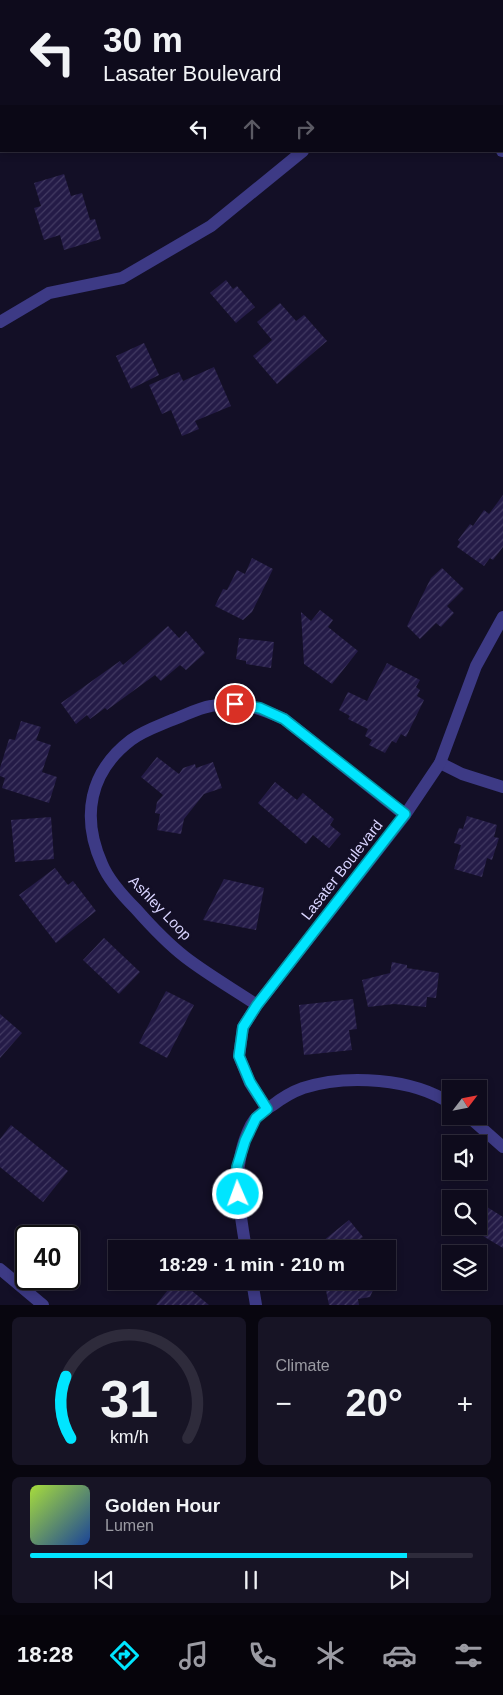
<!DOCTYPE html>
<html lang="en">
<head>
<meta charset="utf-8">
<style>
  body { margin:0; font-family:Helvetica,sans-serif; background:#171425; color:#f1f3f6; height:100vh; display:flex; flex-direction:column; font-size:19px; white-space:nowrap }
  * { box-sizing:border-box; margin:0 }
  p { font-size:16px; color:#9b9ba3 }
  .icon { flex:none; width:28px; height:28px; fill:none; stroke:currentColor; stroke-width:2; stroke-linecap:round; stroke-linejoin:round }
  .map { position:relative; height:1305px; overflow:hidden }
  .sheet { display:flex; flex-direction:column; gap:12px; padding:12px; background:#08060f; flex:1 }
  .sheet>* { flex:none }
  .banner { position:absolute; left:0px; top:0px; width:504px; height:152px; box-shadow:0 2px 8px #0003,0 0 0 1px #2e2b3b; background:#0e0b1c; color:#f1f3f6; overflow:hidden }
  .needle { width:32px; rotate:58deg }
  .fabs { position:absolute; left:442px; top:1080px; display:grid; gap:10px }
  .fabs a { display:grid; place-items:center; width:45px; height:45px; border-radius:0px; background:#0e0b1c; box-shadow:0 2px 8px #0003,0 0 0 1px #2e2b3b; font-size:25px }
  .speed { position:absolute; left:15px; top:1225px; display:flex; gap:10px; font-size:25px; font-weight:700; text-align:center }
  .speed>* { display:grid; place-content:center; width:65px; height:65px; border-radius:50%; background:#0e0b1c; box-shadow:0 2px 8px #0003,0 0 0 1px #2e2b3b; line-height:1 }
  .speed .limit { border:2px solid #111; border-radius:8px; background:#fff; color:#111 }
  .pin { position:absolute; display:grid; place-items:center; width:42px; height:42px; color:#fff; margin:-21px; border:2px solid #fff; border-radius:50%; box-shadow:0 1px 5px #0007 }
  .me { position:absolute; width:55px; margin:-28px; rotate:358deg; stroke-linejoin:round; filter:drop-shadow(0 0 4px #0008) }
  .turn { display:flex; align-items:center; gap:18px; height:105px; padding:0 20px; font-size:22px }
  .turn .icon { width:65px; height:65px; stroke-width:2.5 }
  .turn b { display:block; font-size:35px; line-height:42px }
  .lanes { display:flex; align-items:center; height:48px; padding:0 20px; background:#0003; justify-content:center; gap:25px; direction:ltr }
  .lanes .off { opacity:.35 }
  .big { font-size:38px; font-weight:700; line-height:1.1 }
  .sheet .widget { flex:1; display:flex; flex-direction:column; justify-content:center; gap:8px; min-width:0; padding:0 18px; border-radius:8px; background:#171425 }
  .sheet .dial { align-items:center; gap:0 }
  .dial svg { height:130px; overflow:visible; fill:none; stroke:#2e2b3b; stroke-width:7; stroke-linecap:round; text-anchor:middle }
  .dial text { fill:#f1f3f6; stroke:none }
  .song { display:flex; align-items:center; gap:15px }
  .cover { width:60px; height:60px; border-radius:8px; background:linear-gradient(135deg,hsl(80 70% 55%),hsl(220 70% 35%)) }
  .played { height:5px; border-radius:2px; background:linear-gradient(90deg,#00e5ff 85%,#2e2b3b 85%) }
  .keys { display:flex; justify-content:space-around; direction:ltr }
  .heat { display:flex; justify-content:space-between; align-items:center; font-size:28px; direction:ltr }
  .sheet .tiles { flex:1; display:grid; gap:12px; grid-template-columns:1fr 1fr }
  .widget:last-child { grid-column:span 2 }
  .trip { position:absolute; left:108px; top:1240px; width:288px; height:50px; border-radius:0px; background:#0e0b1c; box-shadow:0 2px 8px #0003,0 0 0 1px #2e2b3b; font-weight:700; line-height:50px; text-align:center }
  .menu { display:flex; height:80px; justify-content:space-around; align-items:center; background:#06040b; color:#9b9ba3 }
  .menu .icon { width:35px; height:35px }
  .menu .active { color:#00e5ff }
  .menu b { font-size:22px; color:#f1f3f6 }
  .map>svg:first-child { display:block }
  .building { fill:url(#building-hatch) }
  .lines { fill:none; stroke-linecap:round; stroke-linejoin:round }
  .minor { stroke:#3d3a85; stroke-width:12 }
  .route-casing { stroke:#0095a6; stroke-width:12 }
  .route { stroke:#00e5ff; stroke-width:9 }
  .labels { text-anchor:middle; stroke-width:5; stroke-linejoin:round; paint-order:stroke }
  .street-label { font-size:15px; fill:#d9d4ff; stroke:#130f26 }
</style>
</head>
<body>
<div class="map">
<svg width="503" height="1305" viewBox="0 0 503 1305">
  <defs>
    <pattern id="building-hatch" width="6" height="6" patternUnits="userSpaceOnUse" patternTransform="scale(1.25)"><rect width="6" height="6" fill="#241b47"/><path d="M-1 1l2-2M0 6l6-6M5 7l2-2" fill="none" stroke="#433b63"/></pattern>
  </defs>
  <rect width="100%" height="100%" fill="#130f26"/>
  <!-- building -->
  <g class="building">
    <path d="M64 174 71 196 82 193 90 220 95 219 101 239 64 250 60 235 44 240 34 208 41 206 34 183Z"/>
    <path d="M226 280 233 289 237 286 255 307 236 323 210 293Z"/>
    <path d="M280 303 296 321 304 315 327 341 277 384 253 356 272 340 257 322Z"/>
    <path d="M144 343 159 375 131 389 116 356Z"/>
    <path d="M214 367 231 406 195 421 199 429 182 436 171 410 162 414 149 385 179 372 183 381Z"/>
    <path d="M503 495V547L493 560 490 558 484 566 457 547 460 542 458 540 470 524 473 526 484 510 489 514Z"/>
    <path d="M252 558 273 569 252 612 243 620 215 606 223 589 227 590 237 570 245 574Z"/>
    <path d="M442 568 464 589 447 606 454 613 441 627 436 623 420 639 407 626 431 578Z"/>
    <path d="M320 610 333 620 328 627 358 651 332 684 304 664 301 612 311 621Z"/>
    <path d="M168 626 179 638 186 631 205 653 186 670 180 665 161 681 155 675 107 710 105 708 90 719 87 715 76 724 61 703 120 661 123 665Z"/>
    <path d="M239 638 274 642 271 668 246 664V661L236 659Z"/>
    <path d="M387 663 420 680 416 687 420 690 417 696 424 700 406 737 401 734 396 743 392 741 385 753 369 745 372 740 365 736 368 729 348 719 350 716 339 710 348 692 367 701Z"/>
    <path d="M21 721 41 727 36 740 51 745 42 772 57 777 49 803 2 788 5 778 0 776V768L9 739 15 740Z"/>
    <path d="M157 757 179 774 183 768 195 764 196 768 213 762 222 788 204 794 184 819 181 834 157 830 160 814 155 813 157 802 163 795 141 777Z"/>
    <path d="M275 782 297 800 303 793 334 819 330 825 341 834 329 848 313 835 306 844 258 803Z"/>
    <path d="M467 816 497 825 494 837 499 838 492 860 487 858 482 877 454 869 461 845 454 843 459 828 463 829Z"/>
    <path d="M51 817 54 859 15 862 11 820Z"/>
    <path d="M55 868 68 885 73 881 96 911 56 943 19 895Z"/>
    <path d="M224 879 264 888 256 930 203 920Z"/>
    <path d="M104 938 140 972 119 994 83 960Z"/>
    <path d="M392 962 407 965V968L439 973 436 998 427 997 426 1007 394 1004 368 1007 362 980 390 973Z"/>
    <path d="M166 991 194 1005 167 1058 139 1043Z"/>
    <path d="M353 999 357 1029 349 1030 352 1050 304 1055 299 1005Z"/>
    <path d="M0 1014 22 1033 0 1058Z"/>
    <path d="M11 1125 68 1171 43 1202 0 1167V1139Z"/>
    <path d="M487 1207 503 1217V1248L473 1230 475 1226H479V1220Z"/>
    <path d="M349 1220 363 1237 348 1249H313Z"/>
    <path d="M175 1281H180L209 1305H156Z"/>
    <path d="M324 1281H377L370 1297 358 1299 359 1305H329Z"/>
  </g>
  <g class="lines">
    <!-- minor -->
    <g class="minor">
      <path d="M502 151H503"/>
      <path d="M0 322 49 293 122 278 211 226 303 151"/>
      <path d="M440 763 462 774 503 787"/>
      <path d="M257 1005C233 989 207 974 185 957 167 943 151 926 136 909 123 896 109 881 102 864 81 817 89 772 131 740 143 731 158 726 172 720 184 716 198 708 211 706 238 700 260 708 284 719L405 815"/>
      <path d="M267 1109 250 1083 239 1056 243 1027 257 1005 405 815 440 763 476 666 503 617"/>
      <path d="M468 1116 503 1147"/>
      <path d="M246 1249C239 1206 230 1166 251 1125 256 1116 264 1110 273 1105 282 1098 292 1092 303 1088 346 1074 414 1078 451 1104"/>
      <path d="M0 1269 43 1305"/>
      <path d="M252 1281 256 1305"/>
    </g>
  </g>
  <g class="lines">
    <!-- route casing -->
    <g class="route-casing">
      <path id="route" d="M235 704 260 708 284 719 405 814 257 1005 243 1027 239 1056 250 1082 267 1109 256 1118 245 1141 237 1167 238 1194"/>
    </g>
    <!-- route -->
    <use href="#route" class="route"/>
  </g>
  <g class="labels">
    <!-- street labels -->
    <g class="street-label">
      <text transform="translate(342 870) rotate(-52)" y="5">Lasater Boulevard</text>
      <text transform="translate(160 908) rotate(46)" y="5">Ashley Loop</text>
    </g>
  </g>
</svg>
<div class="fabs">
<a><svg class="needle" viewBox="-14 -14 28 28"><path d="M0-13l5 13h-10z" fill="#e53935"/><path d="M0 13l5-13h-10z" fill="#9b9ba3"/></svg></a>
<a><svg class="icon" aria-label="sound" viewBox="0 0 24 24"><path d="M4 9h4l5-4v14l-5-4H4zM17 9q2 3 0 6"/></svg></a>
<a><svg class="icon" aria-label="search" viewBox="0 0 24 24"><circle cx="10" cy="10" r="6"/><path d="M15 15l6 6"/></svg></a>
<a><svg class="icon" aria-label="layers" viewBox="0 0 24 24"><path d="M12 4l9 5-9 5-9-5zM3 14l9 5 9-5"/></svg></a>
</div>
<div class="speed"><div class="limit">40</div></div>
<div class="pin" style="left:235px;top:704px;background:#d93025"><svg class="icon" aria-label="arrive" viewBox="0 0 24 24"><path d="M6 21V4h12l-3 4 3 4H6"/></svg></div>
<svg class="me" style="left:238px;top:1194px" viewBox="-20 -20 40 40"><circle r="17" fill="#00e5ff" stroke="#fff" stroke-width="3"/><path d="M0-11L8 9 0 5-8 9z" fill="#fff"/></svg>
<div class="trip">18:29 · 1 min · 210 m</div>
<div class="banner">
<div class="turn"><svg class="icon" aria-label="left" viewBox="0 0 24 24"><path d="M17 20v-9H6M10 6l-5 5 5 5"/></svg><div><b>30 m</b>Lasater Boulevard</div></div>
<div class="lanes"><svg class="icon" aria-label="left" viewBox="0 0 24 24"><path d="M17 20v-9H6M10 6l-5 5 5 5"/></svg><svg class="icon off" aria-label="ahead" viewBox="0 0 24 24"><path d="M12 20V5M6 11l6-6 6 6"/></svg><svg class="icon off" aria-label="right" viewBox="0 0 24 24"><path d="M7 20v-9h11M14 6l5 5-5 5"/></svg></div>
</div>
</div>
<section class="sheet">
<div class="tiles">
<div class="widget dial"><svg viewBox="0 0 100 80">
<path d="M14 69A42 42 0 1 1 86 69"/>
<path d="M14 69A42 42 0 0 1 11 31" stroke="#00e5ff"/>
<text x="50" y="56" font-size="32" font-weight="700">31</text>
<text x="50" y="72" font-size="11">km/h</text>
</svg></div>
<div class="widget"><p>Climate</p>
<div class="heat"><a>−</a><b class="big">20°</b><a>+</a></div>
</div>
<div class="widget">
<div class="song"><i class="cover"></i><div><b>Golden Hour</b><p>Lumen</p></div></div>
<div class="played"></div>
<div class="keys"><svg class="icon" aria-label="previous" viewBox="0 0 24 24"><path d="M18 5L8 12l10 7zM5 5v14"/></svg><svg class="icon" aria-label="pause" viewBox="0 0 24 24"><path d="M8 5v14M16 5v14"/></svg><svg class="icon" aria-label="next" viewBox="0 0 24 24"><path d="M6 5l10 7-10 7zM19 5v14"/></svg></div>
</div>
</div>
</section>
<nav class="menu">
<b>18:28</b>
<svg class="icon active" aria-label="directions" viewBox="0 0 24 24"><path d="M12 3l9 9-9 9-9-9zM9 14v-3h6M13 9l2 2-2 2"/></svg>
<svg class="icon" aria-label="music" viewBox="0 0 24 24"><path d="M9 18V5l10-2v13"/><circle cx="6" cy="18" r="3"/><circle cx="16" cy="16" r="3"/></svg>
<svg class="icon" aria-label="phone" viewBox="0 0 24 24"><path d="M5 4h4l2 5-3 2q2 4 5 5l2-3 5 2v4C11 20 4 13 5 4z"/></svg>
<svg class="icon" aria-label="climate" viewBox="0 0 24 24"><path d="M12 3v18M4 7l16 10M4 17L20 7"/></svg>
<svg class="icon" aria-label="car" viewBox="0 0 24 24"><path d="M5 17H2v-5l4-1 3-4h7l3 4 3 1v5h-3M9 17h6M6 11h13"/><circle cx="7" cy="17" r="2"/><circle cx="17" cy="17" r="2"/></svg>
<svg class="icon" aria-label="filters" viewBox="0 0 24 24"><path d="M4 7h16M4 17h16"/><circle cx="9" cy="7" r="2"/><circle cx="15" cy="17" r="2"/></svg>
</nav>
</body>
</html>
